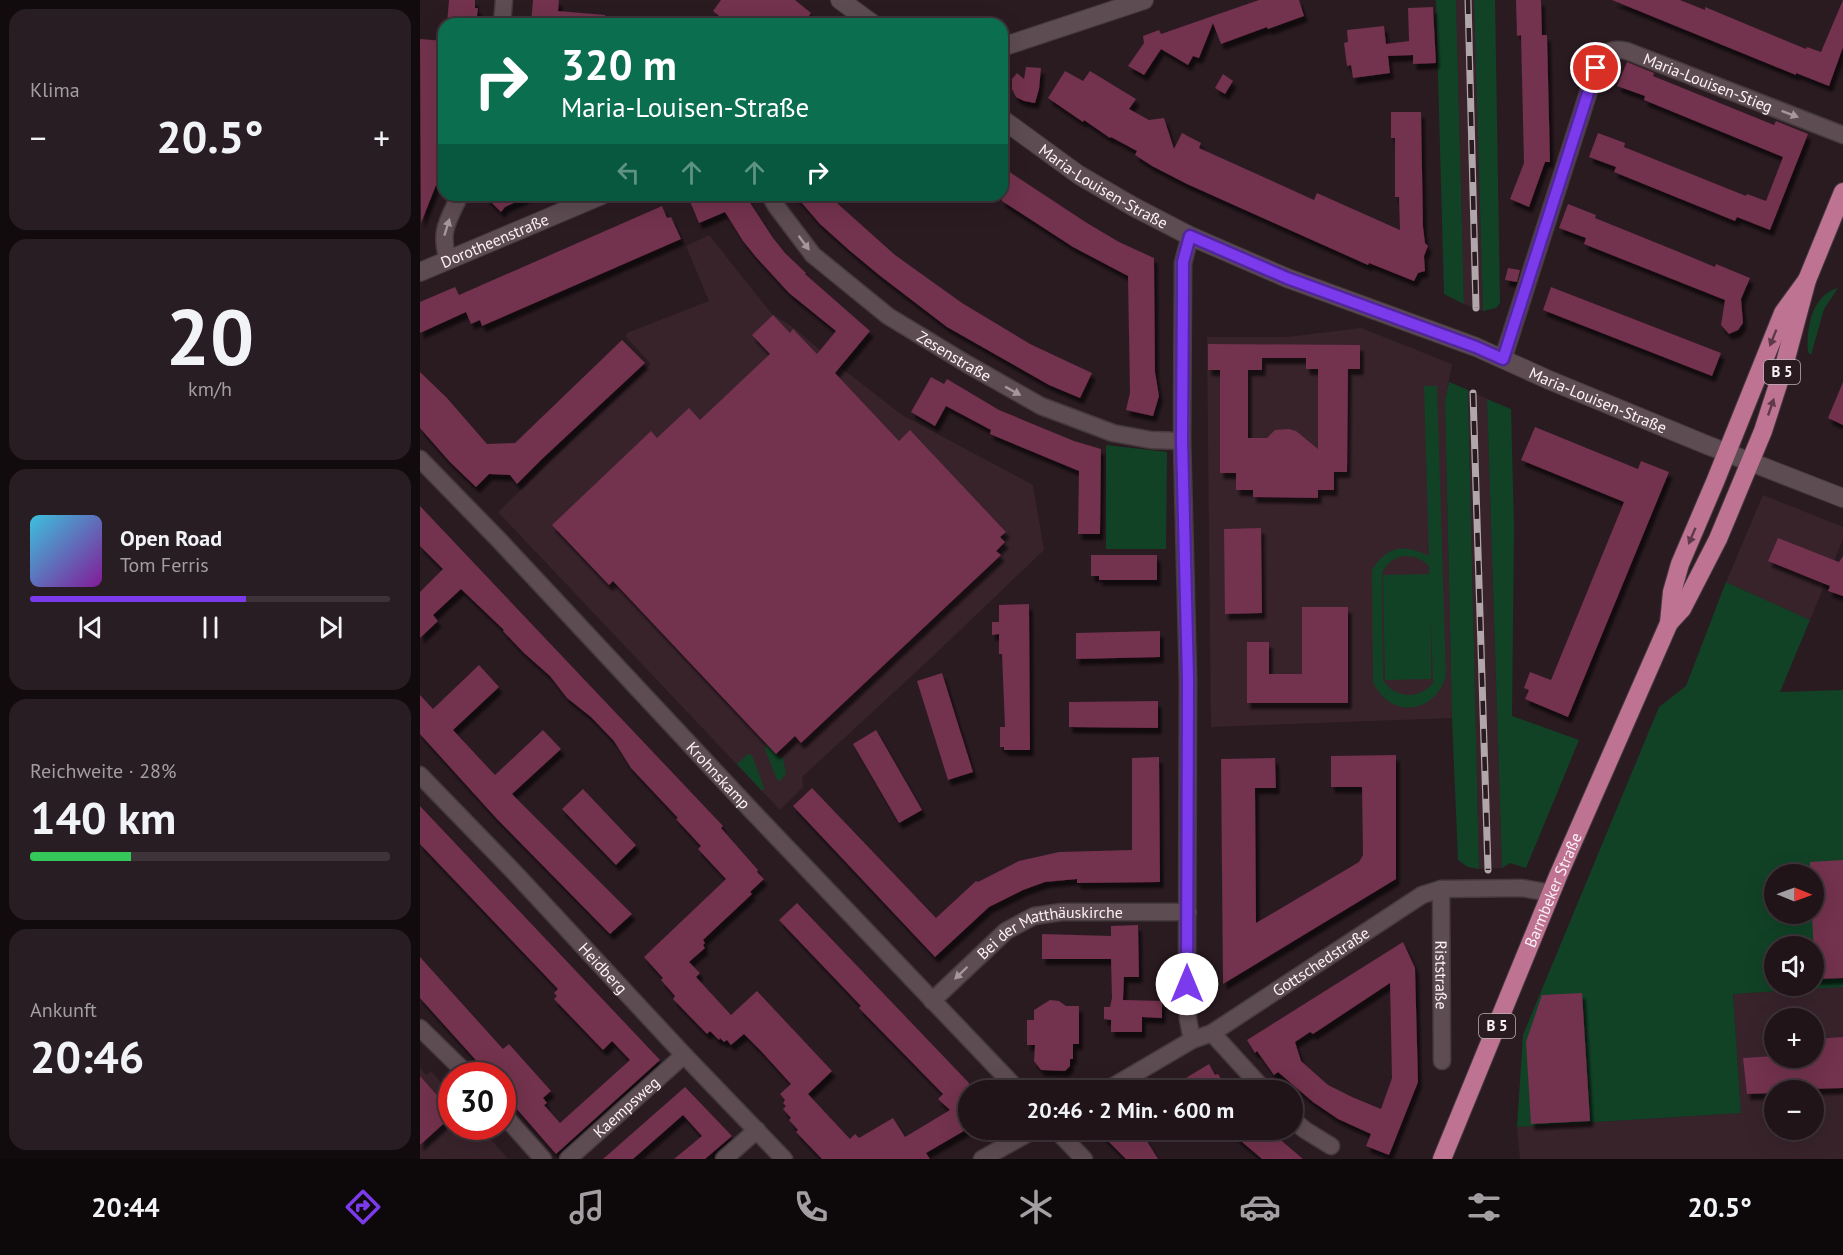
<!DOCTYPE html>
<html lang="de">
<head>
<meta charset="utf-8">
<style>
  body { margin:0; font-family:"PT Sans",sans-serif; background:#281d22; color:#f1f3f6; height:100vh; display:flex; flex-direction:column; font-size:22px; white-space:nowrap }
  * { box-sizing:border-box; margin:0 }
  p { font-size:20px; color:#a29ea2 }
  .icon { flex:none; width:33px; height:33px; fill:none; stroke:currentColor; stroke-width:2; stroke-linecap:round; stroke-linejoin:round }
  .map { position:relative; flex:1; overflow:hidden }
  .sheet { display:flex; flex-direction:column; gap:9px; padding:9px; background:#120b0e; width:420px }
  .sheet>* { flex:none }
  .top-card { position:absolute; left:18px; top:18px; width:570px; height:183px; border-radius:18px; box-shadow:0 6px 24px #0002,0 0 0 2px #3d3338; background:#0b6e4f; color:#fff; overflow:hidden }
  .needle { width:39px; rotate:91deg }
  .controls { position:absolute; left:1344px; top:864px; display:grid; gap:12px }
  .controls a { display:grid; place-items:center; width:60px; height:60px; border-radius:50%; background:#201419; box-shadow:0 6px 24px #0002,0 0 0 2px #3d3338; font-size:30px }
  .speed { position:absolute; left:18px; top:1062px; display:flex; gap:12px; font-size:30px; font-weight:700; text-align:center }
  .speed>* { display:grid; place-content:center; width:78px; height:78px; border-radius:50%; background:#201419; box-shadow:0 6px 24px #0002,0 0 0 2px #3d3338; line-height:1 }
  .speed .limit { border:9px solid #d22; background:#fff; color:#111 }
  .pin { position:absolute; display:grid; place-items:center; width:51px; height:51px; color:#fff; margin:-26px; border:3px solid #fff; border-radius:50%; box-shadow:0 2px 6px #0007 }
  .me { position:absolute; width:66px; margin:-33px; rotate:0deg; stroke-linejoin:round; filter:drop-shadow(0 0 4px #0008) }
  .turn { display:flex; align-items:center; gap:21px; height:126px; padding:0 24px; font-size:27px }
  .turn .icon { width:78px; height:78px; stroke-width:2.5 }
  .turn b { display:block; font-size:42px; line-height:51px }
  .lanes { display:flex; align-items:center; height:57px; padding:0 24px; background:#0003; justify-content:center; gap:30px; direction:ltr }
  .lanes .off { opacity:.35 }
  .big { font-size:45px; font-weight:800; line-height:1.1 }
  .sheet .tile { flex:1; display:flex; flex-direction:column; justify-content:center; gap:9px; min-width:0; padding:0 21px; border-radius:18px; background:#281d22 }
  .sheet .dial { align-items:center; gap:0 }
  .dial b { font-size:78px; line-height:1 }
  .song { display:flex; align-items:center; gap:18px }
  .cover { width:72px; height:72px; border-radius:9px; background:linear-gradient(135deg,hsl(190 70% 55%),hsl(290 70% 35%)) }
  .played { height:6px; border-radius:3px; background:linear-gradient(90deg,#7c3aed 60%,#3d3338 60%) }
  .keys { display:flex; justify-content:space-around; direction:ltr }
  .heat { display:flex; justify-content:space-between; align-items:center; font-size:33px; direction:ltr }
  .charge { height:9px; border-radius:4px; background:linear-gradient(90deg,#34c759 28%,#3d3338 0) }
  .trip { position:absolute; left:538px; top:1080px; width:345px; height:60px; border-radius:30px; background:#201419; box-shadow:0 6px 24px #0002,0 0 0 2px #3d3338; font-weight:800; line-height:60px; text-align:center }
  .menu { display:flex; height:96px; justify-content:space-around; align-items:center; background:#0d080a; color:#a29ea2 }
  .menu .icon { width:42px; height:42px }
  .menu .on { color:#7c3aed }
  .menu b { font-size:27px; color:#f1f3f6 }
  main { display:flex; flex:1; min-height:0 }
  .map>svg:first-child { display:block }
  .built { fill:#38232b; fill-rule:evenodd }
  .green { fill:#114226; fill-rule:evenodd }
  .building { fill:#73304e; fill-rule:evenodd; filter:url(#shadow) }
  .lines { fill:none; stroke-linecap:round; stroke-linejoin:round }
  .street-casing { stroke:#453a3e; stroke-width:19 }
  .secondary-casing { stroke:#453a3e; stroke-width:20 }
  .primary-casing { stroke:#453a3e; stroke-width:20 }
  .street { stroke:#5d4c52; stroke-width:16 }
  .secondary { stroke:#5d4c52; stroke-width:18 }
  .primary { stroke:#be7392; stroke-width:18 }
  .rail-casing { stroke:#b1a6aa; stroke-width:7 }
  .rail { stroke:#2a1b21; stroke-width:4.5; stroke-dasharray:14; stroke-linecap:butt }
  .oneway { fill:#a5979b }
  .oneway2 { fill:#5e3a49 }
  .route-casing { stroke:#51269a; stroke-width:15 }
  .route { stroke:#7c3aed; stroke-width:10 }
  .labels { text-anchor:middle; stroke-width:6; stroke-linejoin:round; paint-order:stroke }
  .shield { fill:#2a1b21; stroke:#bdb2b5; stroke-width:1.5 }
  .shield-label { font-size:15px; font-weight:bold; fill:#fcf2f5 }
  .street-label { font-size:16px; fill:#fcf2f5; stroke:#2a1b21 }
</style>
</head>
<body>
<main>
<section class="sheet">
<div class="tile"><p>Klima</p>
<div class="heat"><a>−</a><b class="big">20.5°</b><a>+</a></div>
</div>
<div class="tile dial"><b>20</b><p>km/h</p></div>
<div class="tile">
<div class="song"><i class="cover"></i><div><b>Open Road</b><p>Tom Ferris</p></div></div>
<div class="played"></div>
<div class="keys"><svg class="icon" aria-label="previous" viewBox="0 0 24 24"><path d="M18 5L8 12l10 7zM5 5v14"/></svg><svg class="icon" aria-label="pause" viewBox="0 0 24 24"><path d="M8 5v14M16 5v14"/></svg><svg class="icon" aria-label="next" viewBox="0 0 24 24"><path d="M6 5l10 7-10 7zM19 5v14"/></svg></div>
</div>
<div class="tile"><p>Reichweite · 28%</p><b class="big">140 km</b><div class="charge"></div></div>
<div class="tile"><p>Ankunft</p><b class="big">20:46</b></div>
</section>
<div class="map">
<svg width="1423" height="1159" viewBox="0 0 1423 1159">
  <defs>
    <filter id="shadow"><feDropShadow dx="3.5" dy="6" stdDeviation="1.5" flood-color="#0009"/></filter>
  </defs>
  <rect width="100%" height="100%" fill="#2a1b21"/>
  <!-- built -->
  <g class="built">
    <path d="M1036 0H1054L1063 311 1044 304Z"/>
    <path d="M289 235 351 313 374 328 420 367 482 415 613 485 624 550 512 657 382 777 383 787 360 810 78 512 231 364 206 337 207 333 289 301 266 246Z"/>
    <path d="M941 328 1032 364 1025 400 1032 718 791 727 787 337H867Z"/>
    <path d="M1048 390 1067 399 1082 868 1059 869Z"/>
    <path d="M1343 495 1423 527V539L1390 620 1306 582Z"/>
    <path d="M1423 987V1159H1100L1097 1127 1321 1113 1313 994ZM1354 1018H1394V1058H1354ZM1354 1090H1394V1130H1354Z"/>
    <path d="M0 1068 6 1075 11 1071 31 1094 32 1126 60 1127 88 1159H0Z"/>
  </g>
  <!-- green -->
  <g class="green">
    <path d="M1016 0H1036L1044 304 1024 294Z"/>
    <path d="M1054 0H1075L1080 303 1076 308 1063 311Z"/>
    <path d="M1418 288 1404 309 1391 355 1388 352C1386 328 1392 295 1418 288Z"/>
    <path d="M1029 382 1048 390 1059 869 1048 867 1038 860 1032 718 1025 400Z"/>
    <path d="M1004 386H1017L1026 676C1014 715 970 719 953 682L952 570C968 545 984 544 1009 556ZM985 556C995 556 1002 559 1009 566V574L963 575 965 680 1011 679V617L1013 683C999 700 975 699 963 680L962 573C967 563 974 557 985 556Z"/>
    <path d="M1067 399 1091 409 1094 527 1092 716 1159 740 1106 868 1090 863 1082 868Z"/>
    <path d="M686 445 747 452 746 549H686Z"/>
    <path d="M1306 582 1390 620 1360 692 1423 690V987L1313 994 1321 1113 1097 1127 1103 1035 1239 707 1266 686ZM1354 874H1394V914H1354ZM1354 946H1394V986H1354Z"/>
    <path d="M347 744 358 756 363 758 366 774 360 781 357 780 345 749Z"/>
    <path d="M328 754 332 755 344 788 342 791 317 764Z"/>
  </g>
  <!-- building -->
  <g class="building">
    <path d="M29 0H55V8H58L56 24H27Z"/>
    <path d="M113 0H139L138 11 185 15V24H111Z"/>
    <path d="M301 0H375L391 13 383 24H302L296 19 299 16 293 11Z"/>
    <path d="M839 0H879L884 16 848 29 847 27 801 44 793 23 779 58 773 56 768 65 741 49 724 75 708 66 724 43 723 36 739 30 741 34Z"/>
    <path d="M1096 0H1121L1122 35H1127L1130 162H1125L1109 207 1090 199 1104 163 1101 35 1097 36Z"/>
    <path d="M1192 0H1260L1285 10V7L1386 49 1387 47 1401 52 1423 0V47L1409 86 1376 73V75Z"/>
    <path d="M1013 7 1016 63 993 64V55L968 56 970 73 933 78 931 65 927 66 924 43 928 42 927 30 964 26 966 44 989 41 988 8Z"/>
    <path d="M0 39 24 41V165L1 223Z"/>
    <path d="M1207 62 1234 73 1233 76 1354 125 1356 121 1388 134 1350 230 1317 217 1315 221 1194 172 1196 167 1169 157 1178 133 1205 143 1204 147 1326 196 1327 194 1346 201 1363 157 1224 100 1225 96 1197 86Z"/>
    <path d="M606 67 621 68 619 89 615 103 604 101 596 97 592 89V79L597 73 604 79Z"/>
    <path d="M645 71 663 81 670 71 716 99 709 109 729 120 744 118 754 149 762 133 781 143 779 148 894 200 897 193 980 230 979 197H975V138H971V112H1001L1003 227 1005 243 1008 246 1004 256 1005 271 998 273 994 281 949 263 948 265 767 184 732 166 715 155 717 151 691 137 690 138 664 120 663 122 628 98Z"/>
    <path d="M803 74 813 81 805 94 795 88Z"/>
    <path d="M582 167 667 223 699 242 734 258 735 372 739 396 733 416 706 410 710 393 708 276 653 247 582 201Z"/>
    <path d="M64 195H111L85 207 81 212Z"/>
    <path d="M279 195H325L353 238 365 253 386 273 385 274 450 331 415 373 479 441 490 430 586 532 580 537 585 542 576 551 581 555 381 743 375 736 356 754 193 581 189 585 132 525 231 431 237 438 269 408 280 420 350 354 332 335 353 315 370 333 373 329 397 354 416 331 369 293 336 257 323 241 305 212 279 223 269 199Z"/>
    <path d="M375 195H408L475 255 542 303 610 344 672 373 660 398 629 385 527 327 459 275 429 250 400 224Z"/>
    <path d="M1148 204 1176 215 1175 218 1259 252 1295 267 1296 264 1330 278 1321 299 1323 323 1318 330 1309 334 1301 325 1305 300 1164 244 1166 238 1139 228Z"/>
    <path d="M242 206 247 218 251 217 261 239 62 326 60 320 51 324 46 312 0 333V302L35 287 39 295Z"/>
    <path d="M1088 268 1100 270 1097 282 1085 280Z"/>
    <path d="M1131 287 1301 353 1292 376 1123 310Z"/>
    <path d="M202 340 225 363 122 459 97 484 90 475 69 474 56 487 30 462 0 428V372L27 398 67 444 95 443Z"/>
    <path d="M788 344 940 345V369H928L927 472H914V490H898V498L833 497V490H816V473H800V370H788ZM842 358H886V369H898V449L876 431 869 429 855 430 847 438H828V370H842Z"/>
    <path d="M511 377 524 384 527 379 579 410 654 441 681 449 680 534H658L659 471 570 434 571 430 526 406 515 426 491 412Z"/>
    <path d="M1423 382V425L1408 418Z"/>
    <path d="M1115 427 1218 469 1221 461 1249 472 1148 717 1105 699 1109 690 1104 688 1110 672 1131 680 1204 502 1101 460Z"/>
    <path d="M0 506 303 826 301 828 338 870 337 872 344 879 330 892 332 894 283 940 285 943 283 945 285 948 269 962 280 973 276 977 311 1015 337 991 412 1071 388 1094 430 1139 435 1134 439 1138 473 1118 485 1137 530 1110 518 1099 523 1094 439 1008 441 1006 359 920 377 903 549 1083V1128L506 1153 510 1159H402L376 1132 378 1130 369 1120 371 1118 363 1109 366 1106 363 1103 365 1100 360 1094 371 1084 341 1051 324 1034 311 1045 307 1040 304 1042 300 1038 299 1040 290 1031 287 1034 253 999 255 996 241 980 243 978 224 957 306 879 278 849 281 846 256 819 258 818 211 768 194 741 171 717 147 698 130 676 104 653 83 631 84 630 41 589 13 615 18 621 0 638V592L23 569 0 546Z"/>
    <path d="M841 528 842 613 805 614 804 529Z"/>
    <path d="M1358 538 1419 562 1423 556V596L1408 591 1410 586 1348 561Z"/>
    <path d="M671 555H737V580H679V576H671Z"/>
    <path d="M609 604 610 750H584V747H580V727H585L582 654H579V634L572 635V622H579V605Z"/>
    <path d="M882 607H928V703H827V642H849V674H882Z"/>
    <path d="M740 631V657L656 659V633Z"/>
    <path d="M59 665 79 687 33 730 75 775 123 730 141 749 92 794 212 914 190 934 77 819 0 734V695L13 709Z"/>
    <path d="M522 673 553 772 528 780 497 681Z"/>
    <path d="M738 701V728L649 727V702Z"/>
    <path d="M456 730 502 810 479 823 433 744Z"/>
    <path d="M976 755V879L803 984 801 759 855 758 856 788H835L836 923 939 862 943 855 942 787H911V756Z"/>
    <path d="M739 757 740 882 657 883V879L625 882 603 890 569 907 515 957 373 806 392 788 516 918 556 881 558 882 599 861 639 852 712 850V758Z"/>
    <path d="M163 789 216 845 196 865 142 809Z"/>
    <path d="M0 806 240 1060 136 1154 82 1092V1076H68L61 1068 62 1067 0 998V957L83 1049 89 1044 131 1091 123 1098 127 1103 124 1105 140 1123 210 1060 192 1041 183 1050 134 999 137 996 134 993 138 989 0 844Z"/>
    <path d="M1423 860V978L1395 979 1392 914H1394V874H1390V862Z"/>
    <path d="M718 925 719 977H704L703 1000 742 1001V1018L722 1017V1032H691V1020L684 1019V1007H690L692 998 691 959H622V934L691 936V926Z"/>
    <path d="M983 942 995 968 998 1082 969 1155 946 1146 951 1134 918 1119 893 1102 858 1072 854 1075 837 1051 835 1053 827 1040ZM970 983 972 1078 961 1109 932 1097 908 1085 881 1061 875 1042 890 1032 893 1034Z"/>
    <path d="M1162 993 1170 1121 1111 1124 1106 1042 1122 995Z"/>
    <path d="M630 1000 639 1001 646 1006H659V1044H653V1059H650V1066L645 1071 621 1070 614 1061 615 1045H607V1020H614V1010Z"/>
    <path d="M1423 1037V1088L1354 1090V1093L1327 1094 1323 1058 1354 1056 1394 1058V1039Z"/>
    <path d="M789 1064 795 1075 798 1074 805 1085 796 1090H746Z"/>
    <path d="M0 1076 32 1112V1116L0 1145Z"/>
    <path d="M265 1087 312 1136 285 1159H254L282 1136 263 1115 213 1159H183Z"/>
    <path d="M677 1130H720L738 1159H706Z"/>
    <path d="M808 1130H849L883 1159H842Z"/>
  </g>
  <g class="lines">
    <!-- street casing -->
    <g class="street-casing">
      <g id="street">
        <path d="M82 24 84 0"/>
        <path id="s1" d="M350 195 356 206 393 255 468 316 547 364 621 406 693 433 731 440 762 441"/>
        <path d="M770 236 763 263 762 441 768 679 767 984 768 1019 772 1040"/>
        <path d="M28 260C19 231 28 221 40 195"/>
        <path id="s2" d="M1083 359 1173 78C1179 60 1185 45 1207 51L1423 135"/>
        <path id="s3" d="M0 459 79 540 332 811 598 1090"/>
        <path id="s4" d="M0 775 94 872 264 1055 364 1159"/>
        <path id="s5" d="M1021 889 1022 1061"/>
        <path id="s6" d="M512 1001 586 931 614 916 642 912H768"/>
        <path d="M0 1028 49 1076"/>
        <path d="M792 1033 844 1090"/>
        <path id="s7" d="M687 1090 772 1040 792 1033 1002 895 1021 889 1102 888 1131 893"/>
        <path d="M82 1113 123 1159"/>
        <path d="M873 1120 885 1130 911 1146"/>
        <path d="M636 1130 664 1159"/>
        <path id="s8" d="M148 1159 264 1055"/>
        <path d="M304 1159 337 1130"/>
        <path d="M562 1159 614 1130"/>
      </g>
    </g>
    <!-- secondary casing -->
    <g class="secondary-casing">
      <g id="secondary">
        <path d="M420 0 453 24"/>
        <path d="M582 47 724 0"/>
        <path id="s9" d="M582 119 659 175 714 207 770 236 867 278 1056 347 1129 380 1287 445 1423 498"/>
        <path id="s10" d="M0 272 182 195"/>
      </g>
    </g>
    <!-- primary casing -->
    <g class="primary-casing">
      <g id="primary">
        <path d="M1249 623 1262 609 1298 539 1343 431 1364 366 1387 280 1423 192"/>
        <path id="s11" d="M1022 1159 1138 876 1249 623 1252 592 1260 564 1295 482 1363 313 1387 280"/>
      </g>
    </g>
    <!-- street -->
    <use href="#street" class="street"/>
    <!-- secondary -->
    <use href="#secondary" class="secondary"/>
    <!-- primary -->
    <use href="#primary" class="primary"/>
    <!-- rail casing -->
    <g class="rail-casing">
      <g id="rail">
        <path d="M1048 0 1056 308"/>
        <path d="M1053 393 1068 870"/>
      </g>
    </g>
    <!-- rail -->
    <use href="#rail" class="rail"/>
  </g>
  <!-- one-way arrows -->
  <defs><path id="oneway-solid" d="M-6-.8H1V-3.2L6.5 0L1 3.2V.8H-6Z" transform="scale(1.5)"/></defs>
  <g class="oneway">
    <use href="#oneway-solid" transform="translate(1370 114) rotate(21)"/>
    <use href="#oneway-solid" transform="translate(27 227) rotate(-73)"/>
    <use href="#oneway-solid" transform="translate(384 243) rotate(53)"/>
    <use href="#oneway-solid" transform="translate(593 391) rotate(29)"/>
    <use href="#oneway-solid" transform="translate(541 973) rotate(136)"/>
  </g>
  <g class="oneway2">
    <use href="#oneway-solid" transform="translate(1353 338) rotate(112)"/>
    <use href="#oneway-solid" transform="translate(1351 407) rotate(-71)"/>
    <use href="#oneway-solid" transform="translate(1272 536) rotate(113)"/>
  </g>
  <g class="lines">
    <!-- route casing -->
    <g class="route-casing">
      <path id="route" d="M767 984 768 679 762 441 763 285V262L770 236 867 278 1056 347 1083 359 1176 68"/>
    </g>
    <!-- route -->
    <use href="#route" class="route"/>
  </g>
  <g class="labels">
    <!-- shield labels -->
    <g class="shield">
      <rect x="1344" y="360" width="36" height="24" rx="4.5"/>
      <rect x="1059" y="1014" width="36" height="24" rx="4.5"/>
    </g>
    <g class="shield-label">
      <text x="1362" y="377">B 5</text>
      <text x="1077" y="1031">B 5</text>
    </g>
    <!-- street labels -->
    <g class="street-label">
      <text dy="6" stroke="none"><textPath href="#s2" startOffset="432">Maria-Louisen-Stieg</textPath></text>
      <text dy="6" stroke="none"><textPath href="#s9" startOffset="122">Maria-Louisen-Straße</textPath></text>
      <text dy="6" stroke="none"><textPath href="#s10" startOffset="81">Dorotheenstraße</textPath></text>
      <text dy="6" stroke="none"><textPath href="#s1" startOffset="248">Zesenstraße</textPath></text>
      <text dy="6" stroke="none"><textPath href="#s9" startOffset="662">Maria-Louisen-Straße</textPath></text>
      <text dy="6" stroke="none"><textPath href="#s3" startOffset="435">Krohnskamp</textPath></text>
      <text dy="6" stroke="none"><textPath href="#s11" startOffset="291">Barmbeker Straße</textPath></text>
      <text dy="6" stroke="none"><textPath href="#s6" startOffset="144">Bei der Matthäuskirche</textPath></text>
      <text dy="6" stroke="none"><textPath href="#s7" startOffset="250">Gottschedstraße</textPath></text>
      <text dy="6" stroke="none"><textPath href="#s4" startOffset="266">Heidberg</textPath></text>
      <text dy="6" stroke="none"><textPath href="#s5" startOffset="86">Riststraße</textPath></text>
      <text dy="6" stroke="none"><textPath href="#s8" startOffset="78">Kaempsweg</textPath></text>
    </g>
  </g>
</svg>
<div class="controls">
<a><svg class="needle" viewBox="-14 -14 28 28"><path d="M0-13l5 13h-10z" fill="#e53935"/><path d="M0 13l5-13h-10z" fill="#a29ea2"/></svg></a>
<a><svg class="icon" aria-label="sound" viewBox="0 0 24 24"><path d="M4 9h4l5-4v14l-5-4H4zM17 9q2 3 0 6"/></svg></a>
<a>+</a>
<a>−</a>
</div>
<div class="speed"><div class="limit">30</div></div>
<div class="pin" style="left:1176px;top:68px;background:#d93025"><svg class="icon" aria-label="arrive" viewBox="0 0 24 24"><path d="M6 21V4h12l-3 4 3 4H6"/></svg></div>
<svg class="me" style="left:767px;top:984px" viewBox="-20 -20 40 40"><circle r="19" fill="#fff"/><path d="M0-13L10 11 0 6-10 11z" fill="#7c3aed"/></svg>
<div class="trip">20:46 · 2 Min. · 600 m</div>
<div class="top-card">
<div class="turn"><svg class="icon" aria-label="right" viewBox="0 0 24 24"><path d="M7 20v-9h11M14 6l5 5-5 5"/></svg><div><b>320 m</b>Maria-Louisen-Straße</div></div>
<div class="lanes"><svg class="icon off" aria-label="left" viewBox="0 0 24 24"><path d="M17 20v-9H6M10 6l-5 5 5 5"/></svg><svg class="icon off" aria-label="ahead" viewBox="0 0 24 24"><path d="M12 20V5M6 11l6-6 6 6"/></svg><svg class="icon off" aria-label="ahead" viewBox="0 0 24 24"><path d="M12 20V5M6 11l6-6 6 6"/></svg><svg class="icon" aria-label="right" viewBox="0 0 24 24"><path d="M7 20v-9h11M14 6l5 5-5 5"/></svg></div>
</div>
</div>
</main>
<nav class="menu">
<b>20:44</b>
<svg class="icon on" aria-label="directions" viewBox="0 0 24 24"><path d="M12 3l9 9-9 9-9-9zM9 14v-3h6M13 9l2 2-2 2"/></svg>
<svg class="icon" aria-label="music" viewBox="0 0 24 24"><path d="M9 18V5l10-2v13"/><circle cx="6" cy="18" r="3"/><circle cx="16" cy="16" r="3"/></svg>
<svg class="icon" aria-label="phone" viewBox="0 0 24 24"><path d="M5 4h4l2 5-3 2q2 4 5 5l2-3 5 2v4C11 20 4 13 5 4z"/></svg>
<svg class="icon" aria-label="climate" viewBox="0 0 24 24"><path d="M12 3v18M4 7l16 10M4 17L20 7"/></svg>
<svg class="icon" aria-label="car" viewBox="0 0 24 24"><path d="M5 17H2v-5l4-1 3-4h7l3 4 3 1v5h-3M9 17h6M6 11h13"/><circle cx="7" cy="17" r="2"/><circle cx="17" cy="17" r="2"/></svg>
<svg class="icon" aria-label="filters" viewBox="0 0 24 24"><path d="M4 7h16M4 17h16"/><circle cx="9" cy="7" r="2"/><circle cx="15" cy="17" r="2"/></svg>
<b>20.5°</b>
</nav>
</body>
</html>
